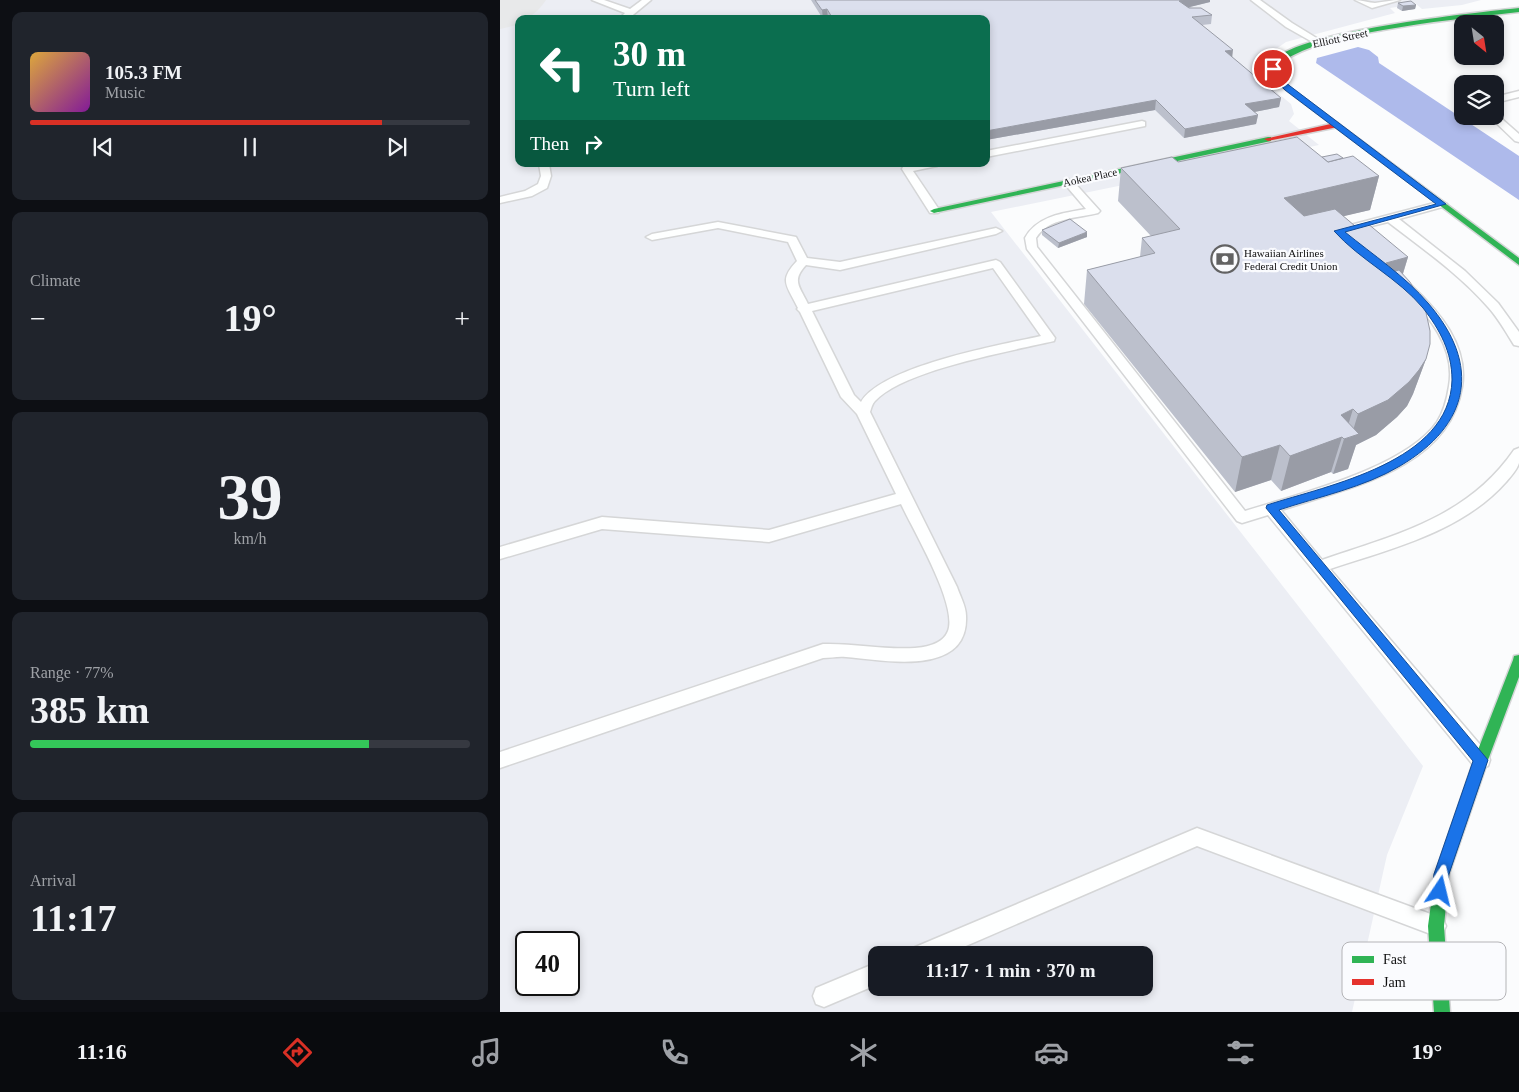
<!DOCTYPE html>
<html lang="en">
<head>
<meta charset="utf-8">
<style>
  body { margin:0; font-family:Georgia,serif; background:#20242c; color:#f1f3f6; height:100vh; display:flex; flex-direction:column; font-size:19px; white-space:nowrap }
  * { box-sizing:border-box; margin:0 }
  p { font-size:16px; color:#9ea1a6 }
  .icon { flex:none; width:28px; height:28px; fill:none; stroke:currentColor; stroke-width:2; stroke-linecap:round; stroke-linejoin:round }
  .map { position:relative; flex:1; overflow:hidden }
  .details { display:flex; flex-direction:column; gap:12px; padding:12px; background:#0d0f14; width:500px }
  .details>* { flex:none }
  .guide { position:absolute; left:15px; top:15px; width:475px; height:152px; border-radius:10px; box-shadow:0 2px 8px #0003; background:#0b6e4f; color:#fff; overflow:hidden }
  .needle { width:32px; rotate:150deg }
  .tools { position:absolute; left:954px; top:15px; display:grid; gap:10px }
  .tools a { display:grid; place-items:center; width:50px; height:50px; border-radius:10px; background:#171b24; box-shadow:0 2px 8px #0003; font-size:25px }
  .speed { position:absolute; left:15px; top:931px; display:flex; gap:10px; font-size:25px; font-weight:700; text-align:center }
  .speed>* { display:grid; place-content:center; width:65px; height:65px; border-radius:50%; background:#171b24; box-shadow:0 2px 8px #0003; line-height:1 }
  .speed .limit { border:2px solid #111; border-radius:8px; background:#fff; color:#111 }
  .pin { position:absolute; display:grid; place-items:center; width:42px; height:42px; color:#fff; margin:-21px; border:2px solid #fff; border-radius:50%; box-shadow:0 1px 5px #0007 }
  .me { position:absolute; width:55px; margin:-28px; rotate:10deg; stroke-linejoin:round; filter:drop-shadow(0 0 4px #0008) }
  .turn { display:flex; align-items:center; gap:18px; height:105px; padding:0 15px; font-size:22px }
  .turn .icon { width:65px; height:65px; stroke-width:2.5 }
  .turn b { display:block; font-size:35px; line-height:42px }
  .then { display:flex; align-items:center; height:48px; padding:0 15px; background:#0003; gap:10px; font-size:19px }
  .big { font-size:38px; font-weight:800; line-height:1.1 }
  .details .widget { flex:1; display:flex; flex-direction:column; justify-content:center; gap:8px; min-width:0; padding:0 18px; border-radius:10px; background:#20242c }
  .details .dial { align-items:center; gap:0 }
  .dial b { font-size:65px; line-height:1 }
  .song { display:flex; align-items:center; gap:15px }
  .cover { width:60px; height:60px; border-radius:8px; background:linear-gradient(135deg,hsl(40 70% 55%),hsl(290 70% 35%)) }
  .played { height:5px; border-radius:2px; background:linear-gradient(90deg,#d93025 80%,#363941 80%) }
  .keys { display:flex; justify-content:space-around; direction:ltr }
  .heat { display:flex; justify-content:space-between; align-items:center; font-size:28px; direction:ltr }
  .charge { height:8px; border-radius:4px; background:linear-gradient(90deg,#34c759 77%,#363941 0) }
  .trip { position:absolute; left:368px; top:946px; width:285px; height:50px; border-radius:10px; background:#171b24; box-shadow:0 2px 8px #0003; font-weight:800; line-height:50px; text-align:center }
  .dock { display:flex; height:80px; justify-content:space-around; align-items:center; background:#090b0e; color:#9ea1a6 }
  .dock .icon { width:35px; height:35px }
  .dock .on { color:#d93025 }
  .dock b { font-size:22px; color:#f1f3f6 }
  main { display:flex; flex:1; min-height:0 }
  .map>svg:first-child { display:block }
  .built { fill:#eceef4; fill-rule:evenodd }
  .water { fill:#aebaeb }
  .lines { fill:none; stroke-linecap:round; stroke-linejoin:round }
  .taxiway { fill:#e8e9ea; fill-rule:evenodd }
  .lane-casing { stroke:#d5d6d7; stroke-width:3 }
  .fast-casing { stroke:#d5d6d7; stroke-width:3 }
  .jam-casing { stroke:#d5d6d7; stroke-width:3 }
  .lane { fill:#feffff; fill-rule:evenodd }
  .fast { fill:#30b455; fill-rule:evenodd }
  .jam { fill:#e5322d; fill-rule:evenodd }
  .wall { fill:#bcc0cc }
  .shaded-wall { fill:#999ca6 }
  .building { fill:#dbdfed; stroke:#999ca6 }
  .route { fill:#1a73e8; stroke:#114b97 }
  .labels { text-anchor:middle; stroke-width:4.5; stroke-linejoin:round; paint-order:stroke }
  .far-street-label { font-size:11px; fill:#0f0f10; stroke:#fafbfe }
  .far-poi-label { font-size:11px; fill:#0f0f10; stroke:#fafbfe; text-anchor:start }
  .key { fill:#fafbfe; stroke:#b4b4b7; stroke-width:1 }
  .key-label { font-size:14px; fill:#0f0f10 }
</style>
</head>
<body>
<main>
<section class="details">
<div class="widget">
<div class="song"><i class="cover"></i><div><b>105.3 FM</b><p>Music</p></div></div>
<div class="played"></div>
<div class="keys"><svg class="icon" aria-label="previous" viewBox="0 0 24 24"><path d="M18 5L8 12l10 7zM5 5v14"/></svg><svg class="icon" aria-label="pause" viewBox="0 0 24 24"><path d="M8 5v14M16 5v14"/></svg><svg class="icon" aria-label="next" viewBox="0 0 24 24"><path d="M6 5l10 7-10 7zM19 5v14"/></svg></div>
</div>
<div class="widget"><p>Climate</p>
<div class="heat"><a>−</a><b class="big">19°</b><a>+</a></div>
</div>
<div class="widget dial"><b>39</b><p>km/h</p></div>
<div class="widget"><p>Range · 77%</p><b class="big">385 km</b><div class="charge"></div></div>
<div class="widget"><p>Arrival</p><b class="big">11:17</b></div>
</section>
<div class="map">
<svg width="1019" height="1012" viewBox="0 0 1019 1012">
  <rect width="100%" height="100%" fill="#fbfcfd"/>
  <!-- built -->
  <path class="built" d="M0 0H981L962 5 922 9 916 4 890 8 895 13 786 42 762 59 758 65V73L763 81 791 104 794 114 789 121 819 145 491 212 923 766 887 855 852 1012H0ZM19 19H486V164H19ZM26 942H69V985H26ZM376 955H644V988H376Z"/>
  <!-- water -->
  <path class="water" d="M858 47 869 50 878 57 879 63 1019 156V200L816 63 817 58Z"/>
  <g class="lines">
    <!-- taxiway -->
    <path class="taxiway" d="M0 0H46C39 10 31 19 19 19L17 25 0 29Z"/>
    <!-- lane casing -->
    <g class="lane-casing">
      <g id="lane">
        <path d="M92 0H104L130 9 142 0H151L128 19 121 17 125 13Z"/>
        <path d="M751 0H760L792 23 823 42 816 44 786 27Z"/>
        <path d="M855 0C862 0 869 3 875 3 884 2 891 0 900 0L872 8Z"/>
        <path d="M1019 91V97L995 103V97Z"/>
        <path d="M995 113 1019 134V142L1015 141 991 118 989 116H995Z"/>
        <path d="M642 121 645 122V126L486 157V151Z"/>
        <path d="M39 164H49L51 176 47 188 32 196 0 203V197L25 191 38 184 41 176Z"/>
        <path d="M418 164H438L437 166 413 171 440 211 438 213H430L402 169 403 167Z"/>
        <path d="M568 179 572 180 600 211 598 213C578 218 548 218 536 238L537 247 745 511C799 494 905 468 937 422 944 411 947 399 949 386 956 348 929 315 903 291L901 288 903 285H911C939 311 969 346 962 387 949 469 848 488 781 510L822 560C897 534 967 518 1014 450L1019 448C1019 453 1019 459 1019 463 1017 470 1010 477 1006 482 962 532 890 549 830 569L988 754 990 760 988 766 981 768 974 766 768 515 742 523 737 521 527 249 525 238C537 216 563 213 586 209L563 182Z"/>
        <path d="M942 201 947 204 946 206 899 219 965 271 998 303 1019 332V346L1014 345C1006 332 998 318 988 307 959 274 923 249 888 222L847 232 841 229 843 227Z"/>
        <path d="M218 222 296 237 307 258 340 262 496 228 502 231 496 234 340 270 306 265C291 281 300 287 308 304L496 260 500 262 555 338 554 341C511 351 403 370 375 401 372 404 371 409 370 412L457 587C460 596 466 606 466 616 469 678 383 660 346 657 338 656 331 658 323 658L0 768V752L323 644C354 643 384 650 415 648 427 647 443 644 448 631 458 605 413 530 401 504L269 542 102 529 0 559V547L102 517 269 530 396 494 357 414 341 397 300 312 297 309 298 308C287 285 278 281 297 261L288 242 218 228 152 240 146 237 152 234ZM493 268 541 336C500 345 383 366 361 402L354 395 312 311Z"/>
        <path d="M697 828 936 916 943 919 946 926 943 933 936 936 697 846 445 955H409L413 948Z"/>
        <path d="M376 963V985L324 1007 316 1004 313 996 316 988Z"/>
      </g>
    </g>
    <!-- fast casing -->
    <g class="fast-casing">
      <g id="fast">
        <path d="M1019 8V12C973 17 928 22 883 30 846 37 810 43 778 64 776 74 782 80 789 87L1019 258V265L785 89C778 84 767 74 771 64 785 32 981 12 1019 8Z"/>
        <path d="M768 137H771V141L434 213 430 211 434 209Z"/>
        <path d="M1019 655V677L988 760 949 874 944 926 950 1012H934L928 926 935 874 974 760 1013 660 1014 656Z"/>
      </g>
    </g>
    <!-- jam casing -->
    <g class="jam-casing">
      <path id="jam" d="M835 123H838V127L768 141 764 139Z"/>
    </g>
    <!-- lane -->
    <use href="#lane" class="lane"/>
    <!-- fast -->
    <use href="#fast" class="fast"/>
    <!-- jam -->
    <use href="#jam" class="jam"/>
  </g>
  <!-- wall -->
  <g class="wall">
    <path d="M311 0H710V2L689 7 712 15 711 24 702 25 732 57 781 98 779 107 754 112 758 115 756 124 684 138 655 110 486 140V19H328V18L323 19Z"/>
    <path d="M898 3 916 5 915 9 902 11 897 8Z"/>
    <path d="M823 157 843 158 879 176 870 210 843 216 855 226 908 257 903 274 926 359 913 394 907 406 897 417 876 435 856 445 848 469 833 474 831 472 781 491 771 480 735 492 584 304 587 270 640 257 642 238 651 236 618 201 621 168 678 162Z"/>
    <path d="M542 230 587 237 558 248 542 235Z"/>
  </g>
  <!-- shaded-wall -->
  <g class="shaded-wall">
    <path d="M683 0H710V2L678 10 679 1Z"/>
    <path d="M916 5 915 9 902 11 903 6Z"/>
    <path d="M327 9 328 18 323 19 322 10Z"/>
    <path d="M733 50 732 59 725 51Z"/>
    <path d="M781 98 779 107 744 114 745 104Z"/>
    <path d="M656 100 655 110 486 140V131Z"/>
    <path d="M758 115 756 124 684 138 685 129Z"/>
    <path d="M879 176 870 210 777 232 784 198Z"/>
    <path d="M587 232V237L558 248 559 243Z"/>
    <path d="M908 257 897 292 886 263Z"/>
    <path d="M926 359 913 394 907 406 897 417 876 435 856 445 848 469 833 474 844 439 842 437 831 472 781 491 790 456 841 415 853 409 844 439 851 437 858 414Z"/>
    <path d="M780 445 771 480 735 492 742 457Z"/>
  </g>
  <!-- building -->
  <g class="building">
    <path d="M315 0H683L679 1 689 8H701L712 15 692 17 733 50 725 51 781 98 745 104 758 115 685 129 656 100 486 131V19H333L327 9 322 10Z"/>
    <path d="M911 1 916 5 903 6 898 3Z"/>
    <path d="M797 137 828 162 853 156 879 176 784 198 804 216 835 209 855 226 867 223 908 257 886 263 893 272 899 270 910 282 925 308 930 331V344L926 359 919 370 909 382 888 400 858 414 853 409 841 415 859 434 844 439 842 437 790 456 780 445 742 457 587 270 655 253 642 238 680 229 621 168 672 157 678 162Z"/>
    <path d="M837 154 843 158 828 162 822 157Z"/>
    <path d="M570 219 587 232 559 243 542 230Z"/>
  </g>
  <!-- route -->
  <path class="route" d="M773 67 777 69 778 76 790 86 946 204 845 232C872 254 906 277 928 303 982 365 970 425 900 466 865 487 818 497 779 510L988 760 949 874 945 896 940 899 934 896 932 891 934 874 973 761 766 508 767 505C829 485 950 462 952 380 952 352 940 330 923 308 898 278 860 260 834 231L936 204 785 90 773 78 770 69Z"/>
  <!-- icons -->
  <defs>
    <g id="bank-ring" transform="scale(1.4375)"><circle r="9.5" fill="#fafbfe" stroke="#626263" stroke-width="1.5"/><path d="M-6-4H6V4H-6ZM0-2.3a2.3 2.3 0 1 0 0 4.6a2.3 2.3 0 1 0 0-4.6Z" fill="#626263"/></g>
  </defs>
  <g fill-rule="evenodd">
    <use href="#bank-ring" x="725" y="259"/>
  </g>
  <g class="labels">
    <!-- far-street labels -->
    <g class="far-street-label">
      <text transform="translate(840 38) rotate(-12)" y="4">Elliott Street</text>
      <text transform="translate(590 177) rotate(-12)" y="4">Aokea Place</text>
    </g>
    <!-- far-poi labels -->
    <g class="far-poi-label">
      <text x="744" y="257">Hawaiian Airlines<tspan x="744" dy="13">Federal Credit Union</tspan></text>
    </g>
  </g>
  <!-- legend -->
  <rect x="842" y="942" width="164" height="58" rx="8" class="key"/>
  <rect x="852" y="956" width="22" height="7" fill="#30b455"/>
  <rect x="852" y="979" width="22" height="6" fill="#e5322d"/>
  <g class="key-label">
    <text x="883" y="964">Fast</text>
    <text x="883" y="987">Jam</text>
  </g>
</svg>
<div class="tools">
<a><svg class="needle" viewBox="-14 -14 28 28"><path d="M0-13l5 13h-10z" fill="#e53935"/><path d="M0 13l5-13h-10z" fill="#9ea1a6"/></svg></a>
<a><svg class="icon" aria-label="layers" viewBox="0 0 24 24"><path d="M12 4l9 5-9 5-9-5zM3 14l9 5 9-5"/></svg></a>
</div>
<div class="speed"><div class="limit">40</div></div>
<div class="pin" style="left:773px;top:69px;background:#d93025"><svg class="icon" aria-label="arrive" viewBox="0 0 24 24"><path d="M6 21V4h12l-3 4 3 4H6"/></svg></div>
<svg class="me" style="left:940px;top:891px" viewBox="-20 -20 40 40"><path d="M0-17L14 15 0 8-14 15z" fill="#1a73e8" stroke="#fff" stroke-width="4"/></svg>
<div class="trip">11:17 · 1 min · 370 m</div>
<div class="guide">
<div class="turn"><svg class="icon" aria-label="left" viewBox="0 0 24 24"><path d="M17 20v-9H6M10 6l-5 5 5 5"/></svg><div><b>30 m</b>Turn left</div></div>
<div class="then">Then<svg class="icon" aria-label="right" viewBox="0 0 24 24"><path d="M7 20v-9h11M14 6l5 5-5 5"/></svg></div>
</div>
</div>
</main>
<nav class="dock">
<b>11:16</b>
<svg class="icon on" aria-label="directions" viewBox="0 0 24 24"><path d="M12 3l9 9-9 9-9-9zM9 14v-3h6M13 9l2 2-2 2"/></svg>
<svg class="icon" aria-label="music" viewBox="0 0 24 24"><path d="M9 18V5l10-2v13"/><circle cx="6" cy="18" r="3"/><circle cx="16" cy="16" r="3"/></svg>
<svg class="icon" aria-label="phone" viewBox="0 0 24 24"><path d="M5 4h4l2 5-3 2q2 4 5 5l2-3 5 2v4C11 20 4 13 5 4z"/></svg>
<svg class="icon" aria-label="climate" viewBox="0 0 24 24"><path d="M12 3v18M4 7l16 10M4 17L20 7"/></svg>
<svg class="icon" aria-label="car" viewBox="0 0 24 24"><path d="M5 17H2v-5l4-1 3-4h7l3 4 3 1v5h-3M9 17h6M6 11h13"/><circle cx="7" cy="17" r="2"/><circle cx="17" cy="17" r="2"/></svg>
<svg class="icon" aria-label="filters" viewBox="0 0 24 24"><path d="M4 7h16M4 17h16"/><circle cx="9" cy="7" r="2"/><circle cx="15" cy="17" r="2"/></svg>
<b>19°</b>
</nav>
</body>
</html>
